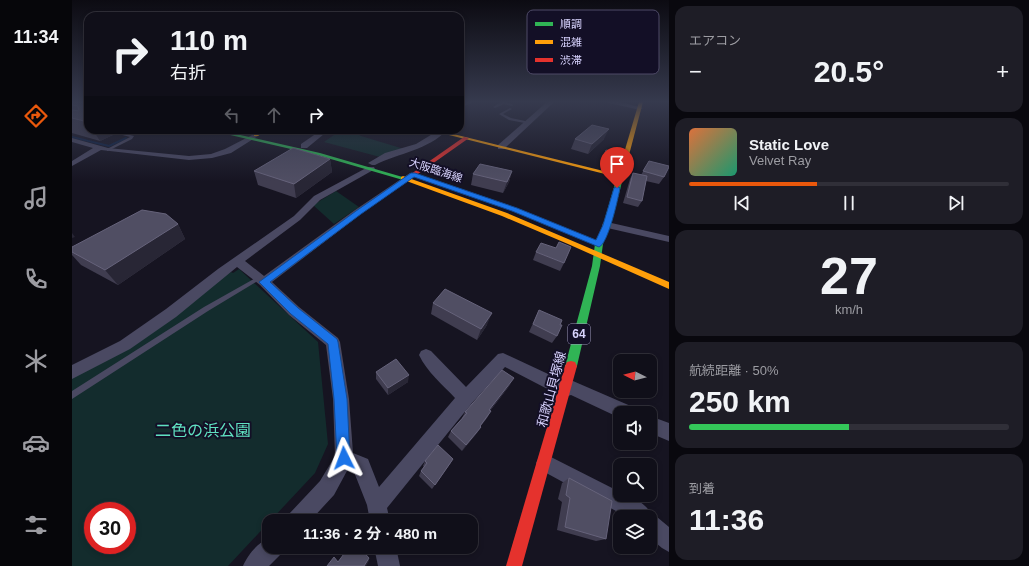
<!DOCTYPE html>
<html lang="ja">
<head>
<meta charset="utf-8">
<style>
  body { margin:0; font-family:Arial,"Noto Sans JP",sans-serif; background:#1e1d26; color:#f1f3f6; height:100vh; display:flex; flex-direction:column; font-size:15px; white-space:nowrap }
  * { box-sizing:border-box; margin:0 }
  p { font-size:13px; color:#9c9ca2 }
  .icon { flex:none; width:22px; height:22px; fill:none; stroke:currentColor; stroke-width:2; stroke-linecap:round; stroke-linejoin:round }
  .map { position:relative; flex:1; overflow:hidden }
  .side { display:flex; flex-direction:column; gap:6px; padding:6px; background:#09080e; width:360px }
  .side>* { flex:none }
  .banner { position:absolute; left:12px; top:12px; width:380px; height:122px; border-radius:12px; box-shadow:0 2px 6px #0003,0 0 0 1px #302f38; background:#100f19; color:#f1f3f6; overflow:hidden }
  .needle { width:26px; rotate:276deg }
  .tools { position:absolute; left:541px; top:354px; display:grid; gap:8px }
  .tools a { display:grid; place-items:center; width:44px; height:44px; border-radius:8px; background:#100f19; box-shadow:0 2px 6px #0003,0 0 0 1px #302f38; font-size:20px }
  .speed { position:absolute; left:12px; top:502px; display:flex; gap:8px; font-size:20px; font-weight:700; text-align:center }
  .speed>* { display:grid; place-content:center; width:52px; height:52px; border-radius:50%; background:#100f19; box-shadow:0 2px 6px #0003,0 0 0 1px #302f38; line-height:1 }
  .speed .limit { border:6px solid #d22; background:#fff; color:#111 }
  .pin { position:absolute; display:grid; place-items:center; width:34px; height:34px; color:#fff; margin:-41px -17px; border-radius:50% 50% 50% 0; rotate:-45deg; box-shadow:0 0 4px #0007 }
  .pin .icon { rotate:45deg }
  .me { position:absolute; width:44px; margin:-22px; rotate:357deg; stroke-linejoin:round; filter:drop-shadow(0 0 3px #0008) }
  .turn { display:flex; align-items:center; gap:14px; height:84px; padding:0 20px; font-size:18px }
  .turn .icon { width:52px; height:52px; stroke-width:2.5 }
  .turn b { display:block; font-size:28px; line-height:34px }
  .lanes { display:flex; align-items:center; height:38px; padding:0 20px; background:#0003; justify-content:center; gap:20px; direction:ltr }
  .lanes .off { opacity:.35 }
  .big { font-size:30px; font-weight:700; line-height:1.1 }
  .side .tile { flex:1; display:flex; flex-direction:column; justify-content:center; gap:6px; min-width:0; padding:0 14px; border-radius:12px; background:#1e1d26 }
  .side .dial { align-items:center; gap:0 }
  .dial b { font-size:52px; line-height:1 }
  .song { display:flex; align-items:center; gap:12px }
  .cover { width:48px; height:48px; border-radius:6px; background:linear-gradient(135deg,hsl(20 70% 55%),hsl(160 70% 35%)) }
  .played { height:4px; border-radius:2px; background:linear-gradient(90deg,#ea580c 40%,#302f38 40%) }
  .keys { display:flex; justify-content:space-around; direction:ltr }
  .heat { display:flex; justify-content:space-between; align-items:center; font-size:22px; direction:ltr }
  .charge { height:6px; border-radius:3px; background:linear-gradient(90deg,#34c759 50%,#302f38 0) }
  .trip { position:absolute; left:190px; top:514px; width:216px; height:40px; border-radius:12px; background:#100f19; box-shadow:0 2px 6px #0003,0 0 0 1px #302f38; font-weight:700; line-height:40px; text-align:center }
  main { display:flex; flex:1; min-height:0 }
  .menu { display:flex; flex-direction:column; width:72px; justify-content:space-around; align-items:center; background:#06060a; color:#9c9ca2 }
  .menu .icon { width:28px; height:28px }
  .menu .on { color:#ea580c }
  .menu b { font-size:18px; color:#f1f3f6 }
  .map>svg:first-child { display:block }
  .green { fill:#132c2d; fill-rule:evenodd }
  .lines { fill:none; stroke-linecap:round; stroke-linejoin:round }
  .stream { stroke:#0d2144; stroke-width:2 }
  .lane { fill:#4a4962; fill-rule:evenodd }
  .street { fill:#4a4962; fill-rule:evenodd }
  .fast { fill:#30b455; fill-rule:evenodd }
  .slow { fill:#ff9f0a; fill-rule:evenodd }
  .jam { fill:#e5322d; fill-rule:evenodd }
  .wall { fill:#403d50 }
  .shaded-wall { fill:#282635 }
  .building { fill:#504e63; stroke:#66637b }
  .route { fill:#1a73e8; stroke:#114b97 }
  .labels { text-anchor:middle; stroke-width:4; stroke-linejoin:round; paint-order:stroke }
  .far-street-label { font-size:11px; fill:#d9d4ff; stroke:#130f26 }
  .shield { fill:#130f26; stroke:#9e99be; stroke-width:1 }
  .shield-label { font-size:12px; font-weight:bold; fill:#d9d4ff }
  .street-label { font-size:13px; fill:#d9d4ff; stroke:#130f26 }
  .near-park-label { font-size:16px; fill:#5fe0c0; stroke:#130f26 }
  .key { fill:#130f26; stroke:#4e4a67; stroke-width:1 }
  .key-label { font-size:11px; fill:#d9d4ff }
</style>
</head>
<body>
<main>
<nav class="menu">
<b>11:34</b>
<svg class="icon on" aria-label="directions" viewBox="0 0 24 24"><path d="M12 3l9 9-9 9-9-9zM9 14v-3h6M13 9l2 2-2 2"/></svg>
<svg class="icon" aria-label="music" viewBox="0 0 24 24"><path d="M9 18V5l10-2v13"/><circle cx="6" cy="18" r="3"/><circle cx="16" cy="16" r="3"/></svg>
<svg class="icon" aria-label="phone" viewBox="0 0 24 24"><path d="M5 4h4l2 5-3 2q2 4 5 5l2-3 5 2v4C11 20 4 13 5 4z"/></svg>
<svg class="icon" aria-label="climate" viewBox="0 0 24 24"><path d="M12 3v18M4 7l16 10M4 17L20 7"/></svg>
<svg class="icon" aria-label="car" viewBox="0 0 24 24"><path d="M5 17H2v-5l4-1 3-4h7l3 4 3 1v5h-3M9 17h6M6 11h13"/><circle cx="7" cy="17" r="2"/><circle cx="17" cy="17" r="2"/></svg>
<svg class="icon" aria-label="filters" viewBox="0 0 24 24"><path d="M4 7h16M4 17h16"/><circle cx="9" cy="7" r="2"/><circle cx="15" cy="17" r="2"/></svg>
</nav>
<div class="map">
<svg width="597" height="566" viewBox="0 0 597 566">
  <rect width="100%" height="100%" fill="#161421"/>
  <!-- green -->
  <g class="green">
    <path d="M254 130H289L283 133 289 136 332 149 308 157 252 142 262 135Z"/>
    <path d="M264 191 287 207 262 224 241 205Z"/>
    <path d="M167 269 246 342 256 444 243 473 156 566H0V377L159 272 161 273ZM21 511H55V545H21Z"/>
  </g>
  <g class="lines">
    <!-- stream -->
    <g class="stream">
      <path d="M62 134 69 130"/>
      <path d="M0 137 37 146 54 138"/>
    </g>
    <!-- lane -->
    <g class="lane">
      <path d="M435 102 441 105 440 106 432 104 423 108 421 107 429 102Z"/>
      <path d="M438 108 440 109 431 114 439 118 458 122V124L437 120 427 114Z"/>
      <path d="M32 130H38L62 136 60 139 36 151H35V149L58 137Z"/>
      <path d="M187 276 190 278 189 279 136 311 0 399V391L132 307Z"/>
    </g>
    <!-- street -->
    <g class="street">
      <path d="M392 102H401L388 108V104Z"/>
      <path d="M475 102H482L432 149H426V145Z"/>
      <path d="M533 102H548L571 108 568 110Z"/>
      <path d="M245 130H251L252 134 235 148H229V144L245 133Z"/>
      <path d="M367 130H375C356 150 327 153 303 165H300L296 163 313 153 344 144Z"/>
      <path d="M184 133 186 134V136L159 153 140 158 117 160 29 150 0 166V161L21 148 0 142V138L36 148 117 156 139 154 153 149Z"/>
      <path d="M296 167H302L303 169 248 200 228 220 173 261 192 276 283 210 338 173H344L345 175 289 214 200 282 227 307 266 338 268 342 277 399 281 453 296 459 307 487 383 398C371 385 355 372 347 355L349 351 354 349 359 351 394 387 426 354 431 353 489 380 494 378 561 407 563 413H548V418L499 395 493 397 487 395 433 367 400 403 315 508 318 521H298L295 505 282 472 276 469 262 495 238 521H214L217 514 248 481 263 456 261 399 254 345 217 315 188 285 165 267 104 317 58 349 0 379V365L48 341 94 309 146 269 222 216 242 196Z"/>
      <path d="M535 222 597 236V242L531 227 530 225 531 223Z"/>
      <path d="M578 416 597 423V441L578 433Z"/>
      <path d="M473 454 548 492V495C559 495 575 504 579 514L585 517 597 527V552L590 548 578 538V517H555L467 469 464 463 467 457Z"/>
      <path d="M197 538V547H211L208 555 197 566H171C175 556 186 542 197 538Z"/>
      <path d="M302 547H324L328 566H306Z"/>
    </g>
    <!-- fast -->
    <g class="fast">
      <path d="M137 130H146L248 153 334 178 331 180 245 155Z"/>
      <path d="M550 168 553 170 539 225 531 244 528 266 505 366 503 370 499 371 495 370 493 366 520 266 523 244 531 225 547 170Z"/>
    </g>
    <!-- slow -->
    <g class="slow">
      <path d="M567 102H571L553 170 548 171 547 170Z"/>
      <path d="M189 130H195L186 136H182V134Z"/>
      <path d="M357 130H365L552 176 549 178Z"/>
      <path d="M331 176 435 213 597 282V289L496 244 430 216 329 179V177Z"/>
    </g>
    <!-- jam -->
    <g class="jam">
      <path d="M392 137 397 138 343 176H339V174Z"/>
      <path d="M499 361 503 362 505 366 450 566H434L493 366 495 362Z"/>
    </g>
  </g>
  <!-- wall -->
  <g class="wall">
    <path d="M0 102H16V130H40L43 134 28 141 0 133Z"/>
    <path d="M503 139H532L516 154 499 149Z"/>
    <path d="M534 150 547 161 543 168 528 166 530 157Z"/>
    <path d="M258 159 260 172 224 198 186 185 182 171Z"/>
    <path d="M577 161 592 177 587 184 574 181 570 201 566 207 551 203 558 179 561 173 569 175Z"/>
    <path d="M440 171 437 182 431 193 399 185 401 174Z"/>
    <path d="M106 224 113 239 46 285 9 265 0 255V247Z"/>
    <path d="M464 252 492 263 488 271 461 260Z"/>
    <path d="M361 303 415 325 405 340 359 314Z"/>
    <path d="M467 310 485 336 480 343 457 332Z"/>
    <path d="M304 372 336 382 316 395 304 379Z"/>
    <path d="M438 385 418 411H419L415 418 408 427H409L405 433 390 451 376 437 379 431 390 419V418L393 412Z"/>
    <path d="M381 459 378 464 360 489 347 476 349 471 352 467 351 466 353 461Z"/>
    <path d="M497 478 534 539 524 541 485 530 490 502 486 499 490 483Z"/>
  </g>
  <!-- shaded-wall -->
  <g class="shaded-wall">
    <path d="M537 129 532 139 516 154 520 144Z"/>
    <path d="M21 130H40L43 134 28 141Z"/>
    <path d="M258 159 260 172 224 198 222 184Z"/>
    <path d="M440 171 437 182 431 193 435 182Z"/>
    <path d="M106 224 113 239 46 285 33 270Z"/>
    <path d="M0 233 3 237 0 238Z"/>
    <path d="M420 313 415 325 405 340 409 329Z"/>
    <path d="M337 375 336 382 316 395V388Z"/>
    <path d="M442 378 438 385 413 417 417 410Z"/>
    <path d="M409 427 405 433 390 451 394 445Z"/>
    <path d="M297 558V561L294 566H292Z"/>
  </g>
  <!-- building -->
  <g class="building">
    <path d="M0 102H16V122L0 118V110L7 111 6 106 0 105Z"/>
    <path d="M520 125 537 129 520 144 503 139Z"/>
    <path d="M221 148 258 159 222 184 182 171Z"/>
    <path d="M534 150 550 154 547 161 531 159Z"/>
    <path d="M577 161 597 166V167L592 177 571 171Z"/>
    <path d="M408 164 440 171 435 182 401 174Z"/>
    <path d="M561 173 575 176 570 201 555 197Z"/>
    <path d="M70 210 94 214 106 224 33 270 0 252V247Z"/>
    <path d="M487 242 499 247 492 263 464 252 469 243 484 248Z"/>
    <path d="M373 289 420 313 409 329 361 303Z"/>
    <path d="M467 310 490 320 488 325H490L485 336 461 324Z"/>
    <path d="M324 359 337 375 316 388 304 372Z"/>
    <path d="M430 370 442 378 417 410 419 411 408 426 409 427 394 445 379 431 395 413 393 412Z"/>
    <path d="M366 445 381 459 363 485 349 471 355 463 353 461Z"/>
    <path d="M497 478 540 501 534 539 493 527 498 498 494 495Z"/>
    <path d="M277 547H287L297 558 292 566H255L262 557 266 562Z"/>
  </g>
  <!-- sky -->
  <linearGradient id="sky" x2="0" y2="1"><stop stop-color="#0c0b12"/><stop offset="0.56" stop-color="#363a4e"/><stop offset="1" stop-color="#363a4e" stop-opacity="0"/></linearGradient>
  <rect width="597" height="182" fill="url(#sky)"/>
  <!-- route -->
  <path class="route" d="M339 173H343L445 208 524 240 531 225 542 188 545 186 548 188C546 199 536 244 527 247L440 211 342 177 289 214 198 282 226 308 265 339 266 342 275 399 278 458 276 463 272 465 267 463 265 458 262 399 256 344 219 314 187 282 284 211Z"/>
  <g class="labels">
    <!-- far-street labels -->
    <g class="far-street-label">
      <text transform="translate(364 170) rotate(18)" y="4">大阪臨海線</text>
    </g>
    <!-- shield labels -->
    <rect class="shield" x="496" y="324" width="22" height="20" rx="3"/>
    <g class="shield-label">
      <text x="507" y="338">64</text>
    </g>
    <!-- street labels -->
    <g class="street-label">
      <text transform="translate(479 389) rotate(-75)" y="5">和歌山貝塚線</text>
    </g>
    <!-- near-park labels -->
    <g class="near-park-label">
      <text x="131" y="436">二色の浜公園</text>
    </g>
  </g>
  <!-- legend -->
  <rect x="455" y="10" width="132" height="64" rx="6" class="key"/>
  <rect x="463" y="22" width="18" height="4" fill="#30b455"/>
  <rect x="463" y="40" width="18" height="4" fill="#ff9f0a"/>
  <rect x="463" y="58" width="18" height="4" fill="#e5322d"/>
  <g class="key-label">
    <text x="488" y="28">順調</text>
    <text x="488" y="46">混雑</text>
    <text x="488" y="64">渋滞</text>
  </g>
</svg>
<div class="tools">
<a><svg class="needle" viewBox="-14 -14 28 28"><path d="M0-13l5 13h-10z" fill="#e53935"/><path d="M0 13l5-13h-10z" fill="#9c9ca2"/></svg></a>
<a><svg class="icon" aria-label="sound" viewBox="0 0 24 24"><path d="M4 9h4l5-4v14l-5-4H4zM17 9q2 3 0 6"/></svg></a>
<a><svg class="icon" aria-label="search" viewBox="0 0 24 24"><circle cx="10" cy="10" r="6"/><path d="M15 15l6 6"/></svg></a>
<a><svg class="icon" aria-label="layers" viewBox="0 0 24 24"><path d="M12 4l9 5-9 5-9-5zM3 14l9 5 9-5"/></svg></a>
</div>
<div class="speed"><div class="limit">30</div></div>
<div class="pin" style="left:545px;top:188px;background:#d93025"><svg class="icon" aria-label="arrive" viewBox="0 0 24 24"><path d="M6 21V4h12l-3 4 3 4H6"/></svg></div>
<svg class="me" style="left:272px;top:458px" viewBox="-20 -20 40 40"><path d="M0-17L14 15 0 8-14 15z" fill="#1a73e8" stroke="#fff" stroke-width="4"/></svg>
<div class="trip">11:36 · 2 分 · 480 m</div>
<div class="banner">
<div class="turn"><svg class="icon" aria-label="right" viewBox="0 0 24 24"><path d="M7 20v-9h11M14 6l5 5-5 5"/></svg><div><b>110 m</b>右折</div></div>
<div class="lanes"><svg class="icon off" aria-label="left" viewBox="0 0 24 24"><path d="M17 20v-9H6M10 6l-5 5 5 5"/></svg><svg class="icon off" aria-label="ahead" viewBox="0 0 24 24"><path d="M12 20V5M6 11l6-6 6 6"/></svg><svg class="icon" aria-label="right" viewBox="0 0 24 24"><path d="M7 20v-9h11M14 6l5 5-5 5"/></svg></div>
</div>
</div>
<section class="side">
<div class="tile"><p>エアコン</p>
<div class="heat"><a>−</a><b class="big">20.5°</b><a>+</a></div>
</div>
<div class="tile">
<div class="song"><i class="cover"></i><div><b>Static Love</b><p>Velvet Ray</p></div></div>
<div class="played"></div>
<div class="keys"><svg class="icon" aria-label="previous" viewBox="0 0 24 24"><path d="M18 5L8 12l10 7zM5 5v14"/></svg><svg class="icon" aria-label="pause" viewBox="0 0 24 24"><path d="M8 5v14M16 5v14"/></svg><svg class="icon" aria-label="next" viewBox="0 0 24 24"><path d="M6 5l10 7-10 7zM19 5v14"/></svg></div>
</div>
<div class="tile dial"><b>27</b><p>km/h</p></div>
<div class="tile"><p>航続距離 · 50%</p><b class="big">250 km</b><div class="charge"></div></div>
<div class="tile"><p>到着</p><b class="big">11:36</b></div>
</section>
</main>
</body>
</html>
